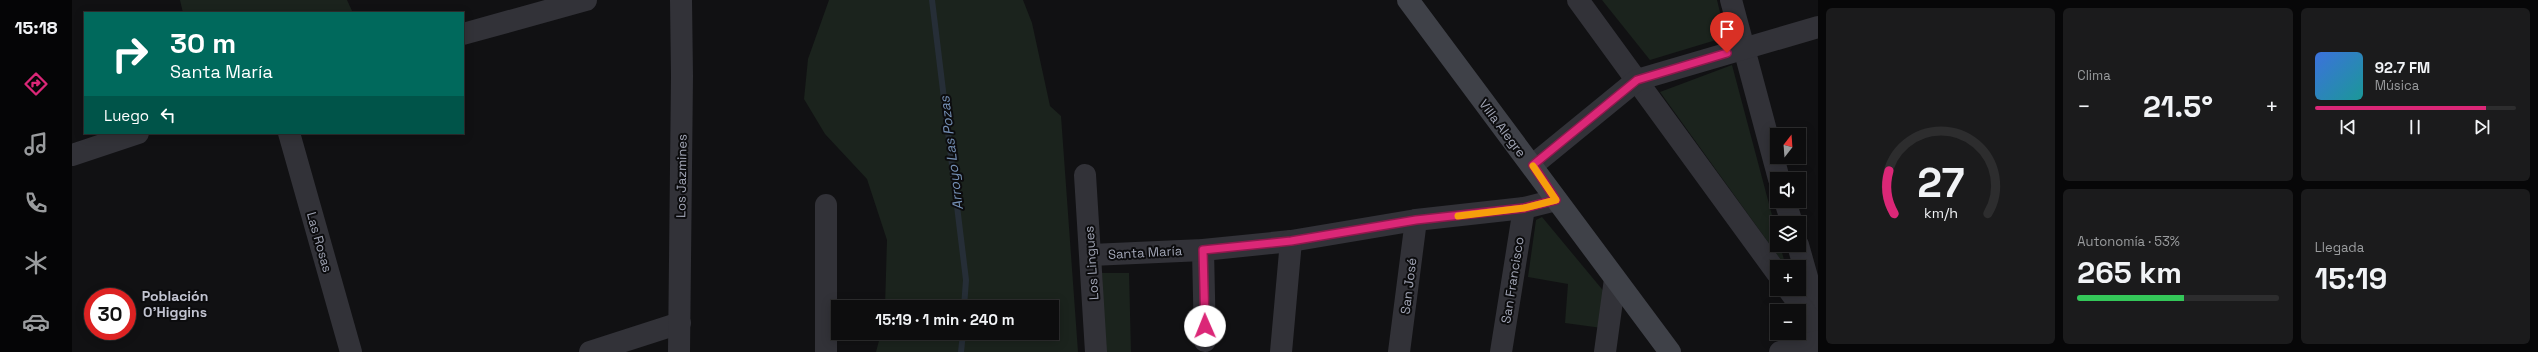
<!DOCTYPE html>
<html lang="es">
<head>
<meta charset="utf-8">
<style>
  body { margin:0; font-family:"Space Grotesk",sans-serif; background:#1b1b1c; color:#f1f3f6; height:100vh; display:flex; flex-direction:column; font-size:15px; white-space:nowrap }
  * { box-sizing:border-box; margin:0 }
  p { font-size:13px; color:#9a9c9e }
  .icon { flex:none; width:22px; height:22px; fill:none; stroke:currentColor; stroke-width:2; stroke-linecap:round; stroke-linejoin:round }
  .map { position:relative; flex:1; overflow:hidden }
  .details { display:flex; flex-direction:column; gap:8px; padding:8px; background:#070708; width:720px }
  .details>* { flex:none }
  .top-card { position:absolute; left:12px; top:12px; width:380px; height:122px; border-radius:0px; box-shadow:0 2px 10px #0003,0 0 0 1px #2d2d2e; background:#00695c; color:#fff; overflow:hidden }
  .needle { width:26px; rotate:17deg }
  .fabs { position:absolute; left:1698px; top:128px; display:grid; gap:8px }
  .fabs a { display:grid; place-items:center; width:36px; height:36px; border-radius:0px; background:#0d0d0e; box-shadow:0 2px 10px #0003,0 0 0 1px #2d2d2e; font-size:20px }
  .speed { position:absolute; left:12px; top:288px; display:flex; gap:8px; font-size:20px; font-weight:700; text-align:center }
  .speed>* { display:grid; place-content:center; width:52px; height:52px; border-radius:50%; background:#0d0d0e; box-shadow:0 2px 10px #0003,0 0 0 1px #2d2d2e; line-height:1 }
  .speed .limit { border:6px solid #d22; background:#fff; color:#111 }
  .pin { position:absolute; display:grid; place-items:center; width:34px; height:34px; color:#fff; margin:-41px -17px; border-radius:50% 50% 50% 0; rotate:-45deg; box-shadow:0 0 4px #0007 }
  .pin .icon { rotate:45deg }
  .me { position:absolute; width:44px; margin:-22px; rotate:359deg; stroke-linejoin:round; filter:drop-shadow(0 0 3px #0008) }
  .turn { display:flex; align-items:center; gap:14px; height:84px; padding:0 20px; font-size:18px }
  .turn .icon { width:52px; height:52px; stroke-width:2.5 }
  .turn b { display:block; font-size:28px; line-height:34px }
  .then { display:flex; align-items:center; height:38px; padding:0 20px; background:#0003; gap:8px; font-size:15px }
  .big { font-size:30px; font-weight:800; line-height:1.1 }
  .details .tile { flex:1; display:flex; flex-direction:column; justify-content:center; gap:6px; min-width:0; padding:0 14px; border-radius:6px; background:#1b1b1c }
  .details .dial { align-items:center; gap:0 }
  .dial svg { height:104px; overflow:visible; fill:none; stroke:#2d2d2e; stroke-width:7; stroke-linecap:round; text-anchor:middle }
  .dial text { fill:#f1f3f6; stroke:none }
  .song { display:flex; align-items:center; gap:12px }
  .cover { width:48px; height:48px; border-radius:6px; background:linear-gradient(135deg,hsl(220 70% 55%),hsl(180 70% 35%)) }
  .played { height:4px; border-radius:2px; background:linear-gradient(90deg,#db2777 85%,#2d2d2e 85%) }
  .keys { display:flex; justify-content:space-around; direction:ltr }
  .heat { display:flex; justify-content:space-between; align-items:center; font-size:22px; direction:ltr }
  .charge { height:6px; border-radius:3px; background:linear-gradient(90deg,#34c759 53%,#2d2d2e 0) }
  .details .tiles { flex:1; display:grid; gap:8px; grid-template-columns:repeat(3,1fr) }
  .tile:first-child { grid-row:span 2 }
  .trip { position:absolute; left:759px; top:300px; width:228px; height:40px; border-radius:0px; background:#0d0d0e; box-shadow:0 2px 10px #0003,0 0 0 1px #2d2d2e; font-weight:800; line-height:40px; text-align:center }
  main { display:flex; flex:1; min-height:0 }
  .tabs { display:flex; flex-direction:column; width:72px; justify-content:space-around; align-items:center; background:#050506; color:#9a9c9e }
  .tabs .icon { width:28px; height:28px }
  .tabs .on { color:#db2777 }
  .tabs b { font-size:18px; color:#f1f3f6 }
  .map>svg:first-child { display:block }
  .green { fill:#1b231d }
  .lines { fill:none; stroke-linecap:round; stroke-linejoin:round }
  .stream { stroke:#262e37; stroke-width:6 }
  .street { stroke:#323238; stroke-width:22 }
  .secondary { stroke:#3f4148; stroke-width:22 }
  .route-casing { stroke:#8e194d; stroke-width:10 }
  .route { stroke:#db2777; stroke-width:7 }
  .slow { stroke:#f59e0b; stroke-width:7 }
  .labels { text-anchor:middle; stroke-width:4; stroke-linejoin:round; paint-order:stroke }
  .street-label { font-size:13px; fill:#a1a5b5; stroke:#0c0c0e }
  .water-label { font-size:14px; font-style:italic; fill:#748fb4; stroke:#0c0c0e }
  .neighbourhood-label { font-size:14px; font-weight:bold; fill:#c2c4d1; stroke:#0c0c0e }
</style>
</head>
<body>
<main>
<nav class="tabs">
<b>15:18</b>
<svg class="icon on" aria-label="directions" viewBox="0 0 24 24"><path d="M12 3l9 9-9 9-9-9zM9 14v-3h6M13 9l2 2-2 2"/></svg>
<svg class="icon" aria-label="music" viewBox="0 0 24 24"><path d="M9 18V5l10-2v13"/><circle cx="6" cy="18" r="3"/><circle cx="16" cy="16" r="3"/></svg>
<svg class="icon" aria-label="phone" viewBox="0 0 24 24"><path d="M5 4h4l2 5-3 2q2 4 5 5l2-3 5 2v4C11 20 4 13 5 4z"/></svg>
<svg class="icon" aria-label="climate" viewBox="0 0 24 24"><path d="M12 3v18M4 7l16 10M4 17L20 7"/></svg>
<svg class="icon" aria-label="car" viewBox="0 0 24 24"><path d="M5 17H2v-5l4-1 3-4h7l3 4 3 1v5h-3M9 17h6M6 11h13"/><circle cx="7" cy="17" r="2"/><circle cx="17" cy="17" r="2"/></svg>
</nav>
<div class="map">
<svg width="1746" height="352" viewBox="0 0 1746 352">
  <rect width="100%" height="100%" fill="#111113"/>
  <!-- green -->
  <g class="green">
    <path d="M108 0H275L281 13H111Z"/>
    <path d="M757 0H951L960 23 978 106 989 116 1006 352H804L809 333H980V307H813L815 240 795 179 753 134 732 99 736 59Z"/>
    <path d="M1530 0H1645L1654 37 1578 60Z"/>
    <path d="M1660 65 1705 234V245H1708L1714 267 1588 92Z"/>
    <path d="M1470 217 1534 294 1530 328 1493 323 1496 284 1456 277 1464 220Z"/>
    <path d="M1030 273H1057L1059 352H1032Z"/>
  </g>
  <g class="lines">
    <!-- stream -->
    <g class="stream">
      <path d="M860 0 894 280 892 307"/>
      <path d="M889 352 891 333"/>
    </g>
    <!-- street -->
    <g class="street">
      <path d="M1506 0 1705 273"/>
      <path d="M1659 0 1707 179"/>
      <path d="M391 34 514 0"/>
      <path d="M217 133 279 352"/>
      <path d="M0 155 66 133"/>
      <path d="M1461 165 1565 80 1746 27"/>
      <path d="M1013 175 1024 352"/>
      <path d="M1713 201 1720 223"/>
      <path d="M754 205V352"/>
      <path d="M1726 245 1746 316"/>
      <path d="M1131 250 1133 341"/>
      <path d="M1019 255 1131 250 1219 241 1344 220 1452 208 1484 200"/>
      <path d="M1716 289 1744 327"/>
      <path d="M518 352 608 323"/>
      <path d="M607 352 610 76 609 0"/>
      <path d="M1209 352 1219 241"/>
      <path d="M1327 352 1344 220"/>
      <path d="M1429 352 1452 208"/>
      <path d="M1533 352 1543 279"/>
      <path d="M1708 352 1746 341"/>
    </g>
    <!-- secondary -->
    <path class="secondary" d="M1336 0 1598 352"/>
  </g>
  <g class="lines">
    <!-- route casing -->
    <g class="route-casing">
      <path id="route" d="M1133 326 1131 250 1219 241 1344 220 1452 208 1484 200 1461 165 1565 80 1655 53"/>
    </g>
    <!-- route -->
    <use href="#route" class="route"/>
    <!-- slow -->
    <path class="slow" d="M1386 216 1452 208 1484 200 1461 166"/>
  </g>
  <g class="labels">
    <!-- street labels -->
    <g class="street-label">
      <text transform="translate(1431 128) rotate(53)" y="5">Villa Alegre</text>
      <text transform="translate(609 176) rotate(-89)" y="5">Los Jazmines</text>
      <text transform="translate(248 242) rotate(74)" y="5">Las Rosas</text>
      <text transform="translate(1073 252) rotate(-3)" y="5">Santa María</text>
      <text transform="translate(1019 263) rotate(-94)" y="5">Los Lingues</text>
      <text transform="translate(1440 280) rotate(-81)" y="5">San Francisco</text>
      <text transform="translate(1336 286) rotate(-83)" y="5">San José</text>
    </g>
    <!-- water labels -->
    <g class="water-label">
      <text transform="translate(879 153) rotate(-97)" y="5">Arroyo Las Pozas</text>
    </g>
    <!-- neighbourhood labels -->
    <g class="neighbourhood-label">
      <text x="103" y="301">Población<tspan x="103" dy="16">O'Higgins</tspan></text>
    </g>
  </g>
</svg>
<div class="fabs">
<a><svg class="needle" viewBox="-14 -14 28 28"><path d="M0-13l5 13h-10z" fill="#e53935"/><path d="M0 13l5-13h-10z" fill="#9a9c9e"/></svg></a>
<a><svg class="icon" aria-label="sound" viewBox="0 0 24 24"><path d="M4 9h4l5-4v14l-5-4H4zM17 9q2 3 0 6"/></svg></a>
<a><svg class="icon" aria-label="layers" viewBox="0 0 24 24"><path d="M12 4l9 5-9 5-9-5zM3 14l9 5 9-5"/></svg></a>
<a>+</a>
<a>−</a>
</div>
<div class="speed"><div class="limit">30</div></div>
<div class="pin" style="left:1655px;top:53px;background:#d93025"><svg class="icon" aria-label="arrive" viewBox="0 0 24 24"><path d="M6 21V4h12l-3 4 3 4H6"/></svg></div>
<svg class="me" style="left:1133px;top:326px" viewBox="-20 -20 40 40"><circle r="19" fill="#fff"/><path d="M0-13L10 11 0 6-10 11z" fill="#db2777"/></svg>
<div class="trip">15:19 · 1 min · 240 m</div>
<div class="top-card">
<div class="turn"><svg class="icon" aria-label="right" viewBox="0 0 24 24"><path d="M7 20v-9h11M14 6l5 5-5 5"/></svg><div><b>30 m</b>Santa María</div></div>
<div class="then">Luego<svg class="icon" aria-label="left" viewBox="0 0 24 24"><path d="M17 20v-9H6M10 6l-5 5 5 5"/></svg></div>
</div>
</div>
<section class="details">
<div class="tiles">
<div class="tile dial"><svg viewBox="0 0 100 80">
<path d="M14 69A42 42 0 1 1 86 69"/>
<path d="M14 69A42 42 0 0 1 10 36" stroke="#db2777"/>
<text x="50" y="56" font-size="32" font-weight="700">27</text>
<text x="50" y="72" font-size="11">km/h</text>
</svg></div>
<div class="tile"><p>Clima</p>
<div class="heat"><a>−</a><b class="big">21.5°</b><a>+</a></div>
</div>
<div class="tile">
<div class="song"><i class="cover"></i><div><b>92.7 FM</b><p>Música</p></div></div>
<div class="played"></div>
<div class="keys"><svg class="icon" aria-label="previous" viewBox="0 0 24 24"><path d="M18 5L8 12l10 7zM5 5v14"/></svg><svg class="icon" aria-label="pause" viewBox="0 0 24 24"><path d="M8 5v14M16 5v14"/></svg><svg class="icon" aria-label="next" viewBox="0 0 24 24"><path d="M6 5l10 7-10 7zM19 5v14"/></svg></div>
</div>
<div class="tile"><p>Autonomía · 53%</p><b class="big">265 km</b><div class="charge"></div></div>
<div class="tile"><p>Llegada</p><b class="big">15:19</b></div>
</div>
</section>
</main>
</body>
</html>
